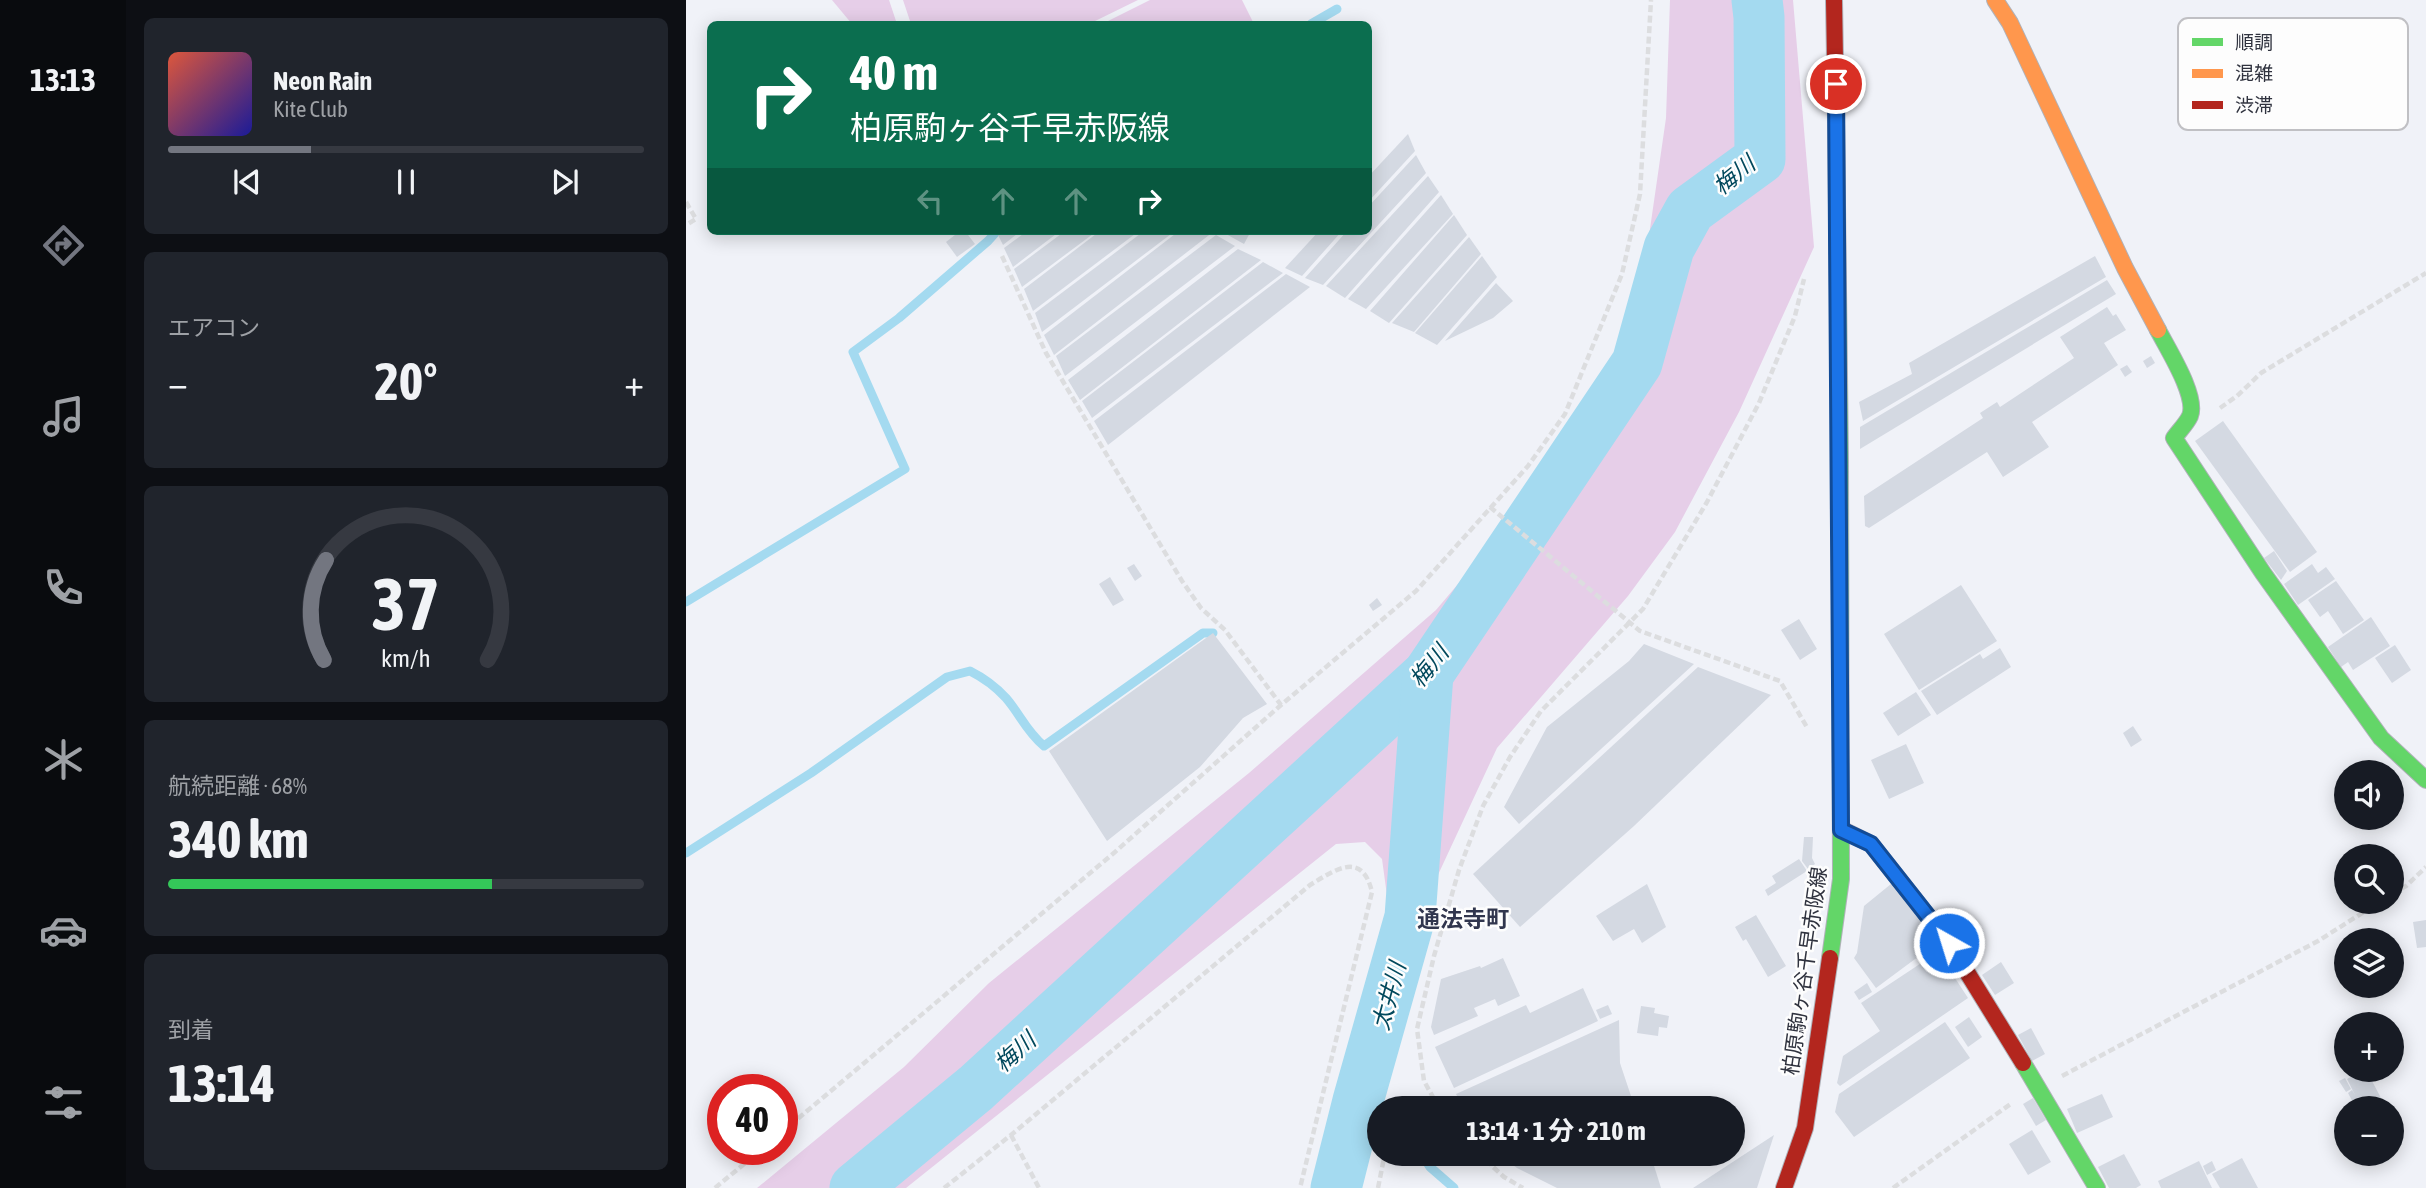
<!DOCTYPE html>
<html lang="ja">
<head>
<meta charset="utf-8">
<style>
  body { margin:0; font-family:"Asap Condensed","Noto Sans JP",sans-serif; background:#20242c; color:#f1f3f6; height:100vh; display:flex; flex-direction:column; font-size:26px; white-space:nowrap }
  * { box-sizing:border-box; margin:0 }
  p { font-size:23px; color:#9ea1a6 }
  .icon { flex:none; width:38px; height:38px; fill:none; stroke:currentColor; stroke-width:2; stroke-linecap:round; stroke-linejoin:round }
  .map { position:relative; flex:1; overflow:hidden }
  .details { display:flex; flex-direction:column; gap:18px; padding:18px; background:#0d0f14; width:560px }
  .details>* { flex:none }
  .hud { position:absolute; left:21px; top:21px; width:665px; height:214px; border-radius:10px; box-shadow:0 4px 18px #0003; background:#0b6e4f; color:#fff; overflow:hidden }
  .fabs { position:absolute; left:1648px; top:760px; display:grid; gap:14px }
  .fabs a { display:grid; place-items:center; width:70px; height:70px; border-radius:50%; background:#171b24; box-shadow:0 4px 18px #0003; font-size:35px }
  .speed { position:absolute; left:21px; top:1074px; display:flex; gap:14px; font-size:35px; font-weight:700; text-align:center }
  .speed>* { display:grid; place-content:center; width:91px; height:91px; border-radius:50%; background:#171b24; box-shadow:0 4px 18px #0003; line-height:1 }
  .speed .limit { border:10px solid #d22; background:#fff; color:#111 }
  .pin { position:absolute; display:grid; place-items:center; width:60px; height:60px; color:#fff; margin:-30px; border:4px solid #fff; border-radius:50%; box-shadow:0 2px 7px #0007 }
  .me { position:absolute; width:77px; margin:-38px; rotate:321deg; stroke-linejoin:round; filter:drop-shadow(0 0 5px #0008) }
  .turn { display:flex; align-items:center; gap:24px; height:147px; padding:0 28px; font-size:32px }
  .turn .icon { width:91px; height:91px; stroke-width:2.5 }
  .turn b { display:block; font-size:49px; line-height:60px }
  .lanes { display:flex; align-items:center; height:66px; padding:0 28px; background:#0003; justify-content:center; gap:35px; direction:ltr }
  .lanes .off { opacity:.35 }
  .big { font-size:52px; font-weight:700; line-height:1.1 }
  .details .widget { flex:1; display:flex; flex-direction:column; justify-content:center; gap:10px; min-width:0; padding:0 24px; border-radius:10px; background:#20242c }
  .details .dial { align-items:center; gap:0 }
  .dial svg { height:182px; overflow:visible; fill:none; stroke:#363941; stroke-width:7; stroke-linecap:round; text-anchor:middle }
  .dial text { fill:#f1f3f6; stroke:none }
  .song { display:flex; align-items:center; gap:21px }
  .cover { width:84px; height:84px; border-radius:10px; background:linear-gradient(135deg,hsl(10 70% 55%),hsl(240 70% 35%)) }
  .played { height:7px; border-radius:4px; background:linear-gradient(90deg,#737680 30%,#363941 30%) }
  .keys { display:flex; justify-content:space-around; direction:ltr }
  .heat { display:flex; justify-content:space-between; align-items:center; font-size:38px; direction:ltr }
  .charge { height:10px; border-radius:5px; background:linear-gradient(90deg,#34c759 68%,#363941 0) }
  .trip { position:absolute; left:681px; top:1096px; width:378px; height:70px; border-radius:35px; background:#171b24; box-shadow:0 4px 18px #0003; font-weight:700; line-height:70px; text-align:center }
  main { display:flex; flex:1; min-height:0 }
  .menu { display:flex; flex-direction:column; width:126px; justify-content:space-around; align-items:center; background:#090b0e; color:#9ea1a6 }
  .menu .icon { width:49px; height:49px }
  .menu .active { color:#737680 }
  .menu b { font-size:32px; color:#f1f3f6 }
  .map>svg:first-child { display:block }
  .green { fill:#e6cee8 }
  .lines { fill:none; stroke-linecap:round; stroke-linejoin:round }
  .stream { stroke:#a4daf0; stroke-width:9 }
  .river { stroke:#a4daf0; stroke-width:51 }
  .building { fill:#d4d9e2 }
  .fast-casing { stroke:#b0b2b9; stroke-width:18 }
  .slow-casing { stroke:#b0b2b9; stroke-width:18 }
  .jam-casing { stroke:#b0b2b9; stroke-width:18 }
  .path { stroke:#dcdddf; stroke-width:4.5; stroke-dasharray:7 3.5; stroke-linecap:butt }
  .fast { stroke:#63d668; stroke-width:16 }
  .slow { stroke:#ff974d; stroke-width:16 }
  .jam { stroke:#b3261e; stroke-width:16 }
  .route-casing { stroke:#114b97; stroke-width:18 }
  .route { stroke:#1a73e8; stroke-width:12 }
  .labels { text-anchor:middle; stroke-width:5; stroke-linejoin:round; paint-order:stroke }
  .street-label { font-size:21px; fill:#30333f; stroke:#fdfdfd }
  .water-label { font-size:23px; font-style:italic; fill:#01485c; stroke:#fdfdfd }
  .neighbourhood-label { font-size:23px; font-weight:bold; fill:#31364e; stroke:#fdfdfd }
  .key { fill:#fdfdfd; stroke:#c0c0c4; stroke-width:2 }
  .key-label { font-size:19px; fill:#30333f }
</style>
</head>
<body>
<main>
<nav class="menu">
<b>13:13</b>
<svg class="icon active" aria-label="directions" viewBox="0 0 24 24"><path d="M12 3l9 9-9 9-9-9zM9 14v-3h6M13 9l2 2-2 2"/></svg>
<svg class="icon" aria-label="music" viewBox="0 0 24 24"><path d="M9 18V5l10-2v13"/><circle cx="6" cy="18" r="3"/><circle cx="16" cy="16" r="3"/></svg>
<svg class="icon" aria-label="phone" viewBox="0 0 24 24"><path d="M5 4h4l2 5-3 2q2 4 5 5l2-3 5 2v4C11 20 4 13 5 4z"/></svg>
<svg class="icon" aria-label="climate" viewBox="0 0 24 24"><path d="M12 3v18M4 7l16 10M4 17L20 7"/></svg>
<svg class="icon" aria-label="car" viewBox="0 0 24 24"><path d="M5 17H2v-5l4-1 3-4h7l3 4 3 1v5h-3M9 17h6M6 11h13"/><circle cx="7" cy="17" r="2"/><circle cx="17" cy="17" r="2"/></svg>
<svg class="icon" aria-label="filters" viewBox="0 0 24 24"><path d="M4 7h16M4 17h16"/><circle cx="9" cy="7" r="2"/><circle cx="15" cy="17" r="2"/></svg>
</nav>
<section class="details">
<div class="widget">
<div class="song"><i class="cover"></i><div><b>Neon Rain</b><p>Kite Club</p></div></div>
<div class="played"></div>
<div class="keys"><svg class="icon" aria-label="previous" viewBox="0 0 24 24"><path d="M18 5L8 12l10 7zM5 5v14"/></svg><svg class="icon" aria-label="pause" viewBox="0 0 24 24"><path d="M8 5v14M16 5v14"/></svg><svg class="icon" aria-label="next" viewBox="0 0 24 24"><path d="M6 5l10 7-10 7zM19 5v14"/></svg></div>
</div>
<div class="widget"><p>エアコン</p>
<div class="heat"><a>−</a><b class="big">20°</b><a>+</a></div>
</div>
<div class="widget dial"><svg viewBox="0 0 100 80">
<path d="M14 69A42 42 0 1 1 86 69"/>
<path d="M14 69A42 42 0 0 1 15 25" stroke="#737680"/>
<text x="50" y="56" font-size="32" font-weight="700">37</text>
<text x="50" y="72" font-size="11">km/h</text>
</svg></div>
<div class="widget"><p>航続距離 · 68%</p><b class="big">340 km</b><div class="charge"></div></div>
<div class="widget"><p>到着</p><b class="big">13:14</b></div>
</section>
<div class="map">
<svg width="1740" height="1188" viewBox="0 0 1740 1188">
  <rect width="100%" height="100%" fill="#f0f2f8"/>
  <!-- green -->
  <g class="green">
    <path d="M146 0H203L211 24H166Z"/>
    <path d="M217 0H452L403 24H225Z"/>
    <path d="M464 0H556L568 24H416Z"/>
    <path d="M984 0H1107L1128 247 1053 412 989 532 942 596 811 748 744 892 702 903 696 859 679 842 650 844 220 1188H71L218 1067 303 983 563 773 750 610 856 485 912 398 952 312 980 118Z"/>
  </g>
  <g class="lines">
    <!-- stream -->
    <g class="stream">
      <path d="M625 24 651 9"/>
      <path d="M0 602 219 469 167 352 213 318 302 241 311 231"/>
      <path d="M0 853 125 773 261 677 284 671C298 678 309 686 320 698 334 714 340 731 358 746L517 633H527"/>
      <path d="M672 1101 687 1112"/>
      <path d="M735 1153 744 1167 768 1188"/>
    </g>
    <!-- river -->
    <g class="river">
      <path d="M169 1188 290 1088 742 674 951 363 983 248 1004 210 1074 159 1073 17 1071 0"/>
      <path d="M650 1188 672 1101 724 917 742 674"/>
    </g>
  </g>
  <!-- building -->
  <g class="building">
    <path d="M722 134 729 151 682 202V177Z"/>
    <path d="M730 155 740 173 637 285 619 278 661 231H682V207Z"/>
    <path d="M742 176 753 192 659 298 640 286Z"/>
    <path d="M755 195 767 214 680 309 662 299Z"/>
    <path d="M768 215 781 235 703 323 684 311Z"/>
    <path d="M274 231H279L289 244 271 257 260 242Z"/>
    <path d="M316 231H335L317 245 312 235Z"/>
    <path d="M341 231H374L327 267 318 248Z"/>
    <path d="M379 231H411L336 287 328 269Z"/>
    <path d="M414 231H453L347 311 338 289Z"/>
    <path d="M458 231H489L356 332 349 313Z"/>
    <path d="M493 231 527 232 368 355 358 335Z"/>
    <path d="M542 231H565L558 244 540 234Z"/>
    <path d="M633 231H656L616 276 599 268Z"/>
    <path d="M530 235 549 246 379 376 370 356Z"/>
    <path d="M783 237 795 254 728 332 706 323Z"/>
    <path d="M552 249 575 260 394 400 382 380Z"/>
    <path d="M796 256 811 277 751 345 729 333Z"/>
    <path d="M1409 256 1420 277 1177 421 1173 402 1226 374 1223 363Z"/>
    <path d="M577 262 597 273 406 418 396 401Z"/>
    <path d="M600 274 624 287 422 445 408 421Z"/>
    <path d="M1421 280 1430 294 1174 449V427Z"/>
    <path d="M810 283 827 301 807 318 759 341Z"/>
    <path d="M1421 307 1427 316 1430 314 1440 330 1418 343 1432 365 1346 422 1363 447 1317 477 1301 452 1183 528 1179 526 1178 496 1297 418 1294 413 1311 402 1314 407 1388 358 1374 337Z"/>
    <path d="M1465 356 1469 363 1461 368 1457 361Z"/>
    <path d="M1441 365 1446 372 1439 377 1434 369Z"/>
    <path d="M1537 421 1631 552 1604 572 1509 441Z"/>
    <path d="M1588 551 1601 571 1595 580 1578 558Z"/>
    <path d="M448 564 456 576 449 581 441 568Z"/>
    <path d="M1626 564 1632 573 1640 567 1649 579 1612 605 1598 584Z"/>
    <path d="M424 577 438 600 427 606 413 584Z"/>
    <path d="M1650 581 1678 620 1657 634 1642 611 1634 617 1622 600Z"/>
    <path d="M1275 585 1311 641 1233 690 1198 634Z"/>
    <path d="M691 598 696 605 687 611 683 605Z"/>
    <path d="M1685 617 1704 646 1667 670 1662 662 1655 667 1642 647Z"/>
    <path d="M1113 619 1131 649 1114 660 1095 630Z"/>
    <path d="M527 633 581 704 557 718 514 767 421 841 363 751Z"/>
    <path d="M958 644 1008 664 833 824 818 807 861 727 943 661Z"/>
    <path d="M1709 645 1725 670 1706 683 1689 658Z"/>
    <path d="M1314 648 1325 667 1251 715 1235 691 1294 654 1297 659Z"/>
    <path d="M1012 667 1085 695 948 826 834 927 787 874Z"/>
    <path d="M1230 692 1245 715 1212 736 1197 713Z"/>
    <path d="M1447 726 1456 740 1445 747 1437 733Z"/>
    <path d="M1220 744 1238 783 1203 799 1185 760Z"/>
    <path d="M1118 837H1127L1126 858 1129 864 1122 869 1116 861Z"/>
    <path d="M1113 859 1121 871 1082 896 1079 890 1090 883 1086 876Z"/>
    <path d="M961 884 980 927 956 943 948 929 927 941 910 916Z"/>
    <path d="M1205 884 1252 942 1190 988 1168 958 1171 953 1178 906Z"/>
    <path d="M1070 915 1100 966 1082 977 1060 939 1057 941 1049 927Z"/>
    <path d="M1740 920V947L1731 948 1727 922Z"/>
    <path d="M1252 952 1282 998 1154 1086 1151 1083 1157 1056 1194 1031 1175 1003Z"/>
    <path d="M817 958 834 996 812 1006 809 999 788 1008 792 1016 748 1035 745 1027 755 979 794 966 795 968Z"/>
    <path d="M1315 962 1328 983 1309 995 1296 975Z"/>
    <path d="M1181 983 1186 992 1173 1000 1168 992Z"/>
    <path d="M897 988 912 1021 768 1088 749 1047 840 1005 844 1013Z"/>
    <path d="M922 1005 926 1014 914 1019 910 1010Z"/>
    <path d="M955 1006 969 1008 968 1013 983 1016 981 1028 973 1027 972 1036 951 1033Z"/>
    <path d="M1283 1017 1296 1037 1282 1047 1269 1027Z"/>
    <path d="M933 1020 934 1063 949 1108H777L770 1094Z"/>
    <path d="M1259 1022 1284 1058 1168 1137 1149 1112 1153 1094Z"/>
    <path d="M1345 1028 1359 1054 1346 1061 1332 1035Z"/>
    <path d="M1680 1069H1687L1691 1076 1685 1079 1696 1100 1687 1108H1670L1662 1093 1666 1090 1669 1095 1661 1079Z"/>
    <path d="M1659 1078 1665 1089 1660 1092 1653 1081Z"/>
    <path d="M1416 1094 1427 1117 1391 1133 1381 1109Z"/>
    <path d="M1347 1098 1360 1120 1350 1126 1337 1104Z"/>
    <path d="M1346 1130 1365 1162 1342 1175 1323 1144Z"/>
    <path d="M1088 1135 1071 1188H1007Z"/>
    <path d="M811 1153H964L975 1188H871L831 1168Z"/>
    <path d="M1438 1154 1455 1185 1450 1188H1423L1412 1167Z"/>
    <path d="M1556 1158 1572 1188H1534L1526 1174Z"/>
    <path d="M1513 1161 1526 1188H1475L1472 1181Z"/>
    <path d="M1526 1161 1530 1170 1521 1175 1517 1166Z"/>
  </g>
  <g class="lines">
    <!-- fast casing -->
    <g class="fast-casing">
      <g id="fast">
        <path d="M1472 330C1481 348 1512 396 1504 416 1501 423 1493 431 1488 438L1577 573 1695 738 1740 780"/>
        <path d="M1144 958 1155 879 1154 460 1150 119"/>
        <path d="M1337 1063 1411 1188"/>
      </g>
    </g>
    <!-- slow casing -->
    <g class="slow-casing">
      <path id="slow" d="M1309 0 1324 23 1439 268 1472 330"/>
    </g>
    <!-- jam casing -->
    <g class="jam-casing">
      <g id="jam">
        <path d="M1148 0 1150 119"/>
        <path d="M1155 829 1185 844 1263 943 1337 1063"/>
        <path d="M1098 1188 1119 1128 1144 958"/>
      </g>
    </g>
    <!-- path -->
    <g class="path">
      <path d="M0 202 10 219 0 225"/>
      <path d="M316 256 360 353 496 581 515 608 539 630 595 705"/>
      <path d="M1534 408 1551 396 1575 373 1740 273"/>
      <path d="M804 507 954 631 1094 681 1122 729"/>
      <path d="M1706 894 1720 886 1740 867"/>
      <path d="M1376 1076 1632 941 1695 901"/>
      <path d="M725 1108 730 1105 751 1106"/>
      <path d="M753 1108 738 1081 731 1029 748 956 773 870 797 806 824 757 855 711 957 609 1021 502 1073 403 1109 316 1118 279"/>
      <path d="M96 1132 429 852 595 705 730 591 842 466 879 414 936 274 954 194 965 0"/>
      <path d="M325 1135 353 1188"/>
      <path d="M792 1153 818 1177 837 1188"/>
      <path d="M29 1188 75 1150"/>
      <path d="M258 1188 325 1135 624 885C649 870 676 850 686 892L614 1188"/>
      <path d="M692 1188 699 1153"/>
      <path d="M1207 1188 1326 1103"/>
    </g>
    <!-- fast -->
    <use href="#fast" class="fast"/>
    <!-- slow -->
    <use href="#slow" class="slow"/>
    <!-- jam -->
    <use href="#jam" class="jam"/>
  </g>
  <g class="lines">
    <!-- route casing -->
    <g class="route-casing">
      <path id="route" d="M1150 84 1155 830 1185 844 1263 943"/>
    </g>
    <!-- route -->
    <use href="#route" class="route"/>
  </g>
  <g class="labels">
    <!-- street labels -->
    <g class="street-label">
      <text transform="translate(1119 971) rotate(-82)" y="7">柏原駒ヶ谷千早赤阪線</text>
    </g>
    <!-- water labels -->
    <g class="water-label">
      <text transform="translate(1048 175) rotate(-39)" y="8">梅川</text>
      <text transform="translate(743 666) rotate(-51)" y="8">梅川</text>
      <text transform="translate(703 996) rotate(-75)" y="8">太井川</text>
      <text transform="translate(329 1052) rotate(-42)" y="8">梅川</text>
    </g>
    <!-- neighbourhood labels -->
    <g class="neighbourhood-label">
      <text x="777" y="927">通法寺町</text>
    </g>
  </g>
  <!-- legend -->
  <rect x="1492" y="18" width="230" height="112" rx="10" class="key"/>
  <rect x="1506" y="38" width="31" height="8" fill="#63d668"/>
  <rect x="1506" y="69" width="31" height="9" fill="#ff974d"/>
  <rect x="1506" y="101" width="31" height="8" fill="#b3261e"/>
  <g class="key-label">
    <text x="1549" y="49">順調</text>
    <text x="1549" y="80">混雑</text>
    <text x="1549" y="112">渋滞</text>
  </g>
</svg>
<div class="fabs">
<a><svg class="icon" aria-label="sound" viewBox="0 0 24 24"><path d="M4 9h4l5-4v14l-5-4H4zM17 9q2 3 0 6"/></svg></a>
<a><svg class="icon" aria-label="search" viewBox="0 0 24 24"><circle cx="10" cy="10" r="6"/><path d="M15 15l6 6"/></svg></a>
<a><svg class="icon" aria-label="layers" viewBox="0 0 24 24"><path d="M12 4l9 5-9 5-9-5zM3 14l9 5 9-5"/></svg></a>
<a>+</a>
<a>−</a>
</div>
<div class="speed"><div class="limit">40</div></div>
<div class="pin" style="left:1150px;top:84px;background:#d93025"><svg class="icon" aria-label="arrive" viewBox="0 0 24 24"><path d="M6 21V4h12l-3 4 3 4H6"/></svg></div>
<svg class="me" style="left:1263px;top:943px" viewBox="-20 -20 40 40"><circle r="17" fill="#1a73e8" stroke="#fff" stroke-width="3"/><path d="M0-11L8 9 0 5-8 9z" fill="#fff"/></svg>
<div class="trip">13:14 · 1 分 · 210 m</div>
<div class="hud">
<div class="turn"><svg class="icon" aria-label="right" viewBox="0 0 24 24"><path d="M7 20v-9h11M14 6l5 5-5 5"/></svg><div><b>40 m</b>柏原駒ヶ谷千早赤阪線</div></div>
<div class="lanes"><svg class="icon off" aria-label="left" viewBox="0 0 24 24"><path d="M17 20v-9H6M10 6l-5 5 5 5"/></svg><svg class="icon off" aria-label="ahead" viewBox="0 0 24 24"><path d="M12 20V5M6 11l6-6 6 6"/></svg><svg class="icon off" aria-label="ahead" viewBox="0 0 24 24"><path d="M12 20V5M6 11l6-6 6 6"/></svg><svg class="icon" aria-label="right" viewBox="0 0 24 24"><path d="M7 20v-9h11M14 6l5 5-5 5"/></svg></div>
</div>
</div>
</main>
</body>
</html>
